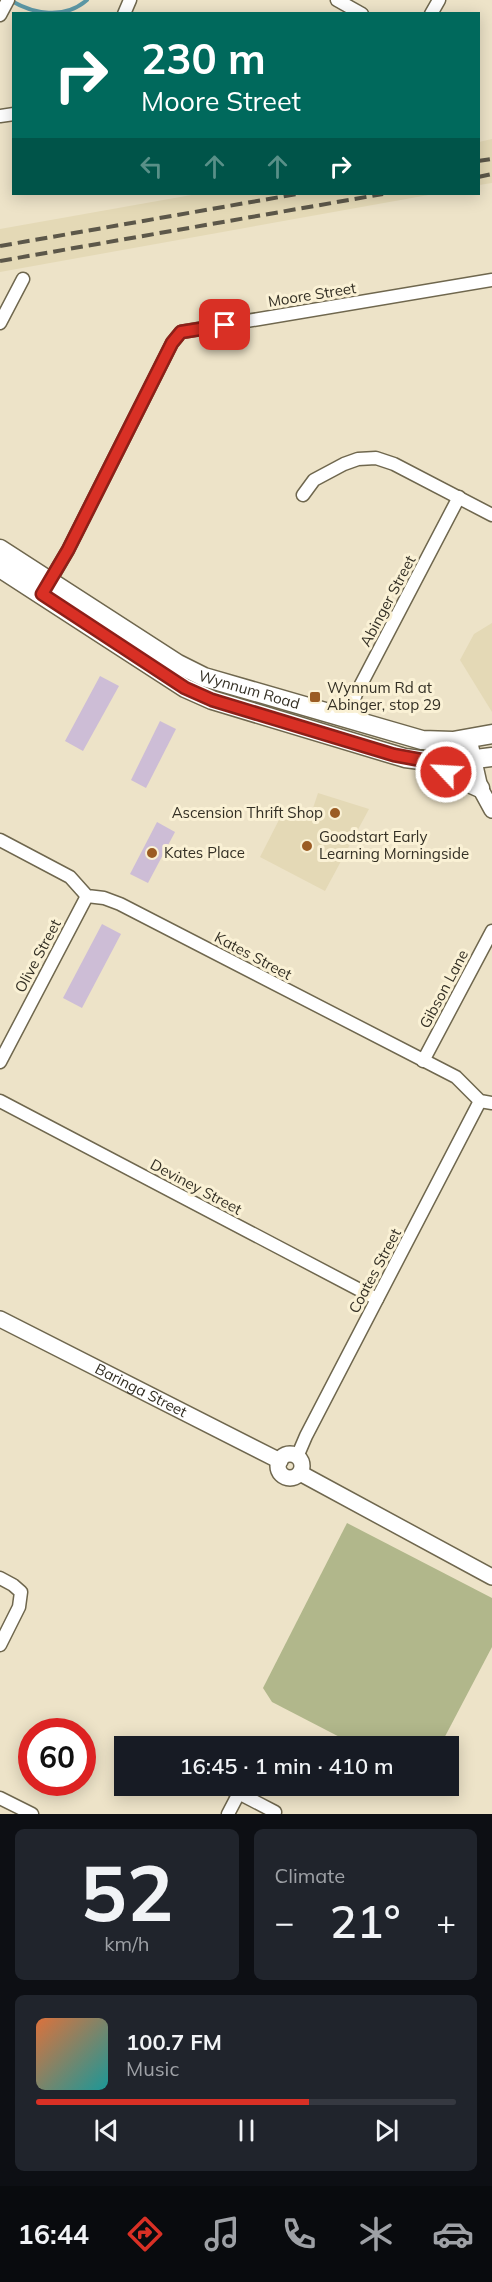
<!DOCTYPE html>
<html lang="en">
<head>
<meta charset="utf-8">
<style>
  body { margin:0; font-family:Mulish,sans-serif; background:#20242c; color:#f1f3f6; height:100vh; display:flex; flex-direction:column; font-size:22px; white-space:nowrap }
  * { box-sizing:border-box; margin:0 }
  p { font-size:20px; color:#9ea1a6 }
  .icon { flex:none; width:33px; height:33px; fill:none; stroke:currentColor; stroke-width:2; stroke-linecap:round; stroke-linejoin:round }
  .map { position:relative; height:1814px; overflow:hidden }
  .panel { display:flex; flex-direction:column; gap:15px; padding:15px; background:#0d0f14; flex:1 }
  .panel>* { flex:none }
  .guide { position:absolute; left:12px; top:12px; width:468px; height:183px; border-radius:0px; box-shadow:0 3px 15px #0003; background:#00695c; color:#fff; overflow:hidden }
  .speed { position:absolute; left:18px; top:1718px; display:flex; gap:12px; font-size:30px; font-weight:700; text-align:center }
  .speed>* { display:grid; place-content:center; width:78px; height:78px; border-radius:50%; background:#171b24; box-shadow:0 3px 15px #0003; line-height:1 }
  .speed .limit { border:9px solid #d22; background:#fff; color:#111 }
  .pin { position:absolute; display:grid; place-items:center; width:51px; height:51px; color:#fff; margin:-26px; border-radius:12px; box-shadow:0 3px 9px #0006 }
  .me { position:absolute; width:66px; margin:-33px; rotate:295deg; stroke-linejoin:round; filter:drop-shadow(0 0 4px #0008) }
  .turn { display:flex; align-items:center; gap:21px; height:126px; padding:0 30px; font-size:27px }
  .turn .icon { width:78px; height:78px; stroke-width:2.5 }
  .turn b { display:block; font-size:42px; line-height:51px }
  .lanes { display:flex; align-items:center; height:57px; padding:0 30px; background:#0003; justify-content:center; gap:30px; direction:ltr }
  .lanes .off { opacity:.35 }
  .big { font-size:45px; font-weight:600; line-height:1.1 }
  .panel .tile { flex:1; display:flex; flex-direction:column; justify-content:center; gap:9px; min-width:0; padding:0 21px; border-radius:9px; background:#20242c }
  .panel .dial { align-items:center; gap:0 }
  .dial b { font-size:78px; line-height:1 }
  .song { display:flex; align-items:center; gap:18px }
  .cover { width:72px; height:72px; border-radius:9px; background:linear-gradient(135deg,hsl(20 70% 55%),hsl(180 70% 35%)) }
  .played { height:6px; border-radius:3px; background:linear-gradient(90deg,#d93025 65%,#363941 65%) }
  .keys { display:flex; justify-content:space-around; direction:ltr }
  .heat { display:flex; justify-content:space-between; align-items:center; font-size:33px; direction:ltr }
  .panel .tiles { flex:1; display:grid; gap:15px; grid-template-columns:1fr 1fr }
  .tile:last-child { grid-column:span 2 }
  .trip { position:absolute; left:114px; top:1736px; width:345px; height:60px; border-radius:0px; background:#171b24; box-shadow:0 3px 15px #0003; font-weight:600; line-height:60px; text-align:center }
  .tab-bar { display:flex; height:96px; justify-content:space-around; align-items:center; background:#090b0e; color:#9ea1a6 }
  .tab-bar .icon { width:42px; height:42px }
  .tab-bar .current { color:#d93025 }
  .tab-bar b { font-size:27px; color:#f1f3f6 }
  .map>svg:first-child { display:block }
  .built { fill:#e4d9b6 }
  .green { fill:#b1b78b }
  .lines { fill:none; stroke-linecap:round; stroke-linejoin:round }
  .stream { stroke:#5c98a6; stroke-width:4 }
  .building { fill:#cdbdd6 }
  .minor-casing { stroke:#6f674e; stroke-width:15 }
  .tertiary-casing { stroke:#6f674e; stroke-width:18 }
  .primary-casing { stroke:#6f674e; stroke-width:21 }
  .minor { stroke:#fff; stroke-width:12 }
  .tertiary { stroke:#fff; stroke-width:15 }
  .primary { stroke:#fff; stroke-width:18 }
  .rail { stroke:#5c5749; stroke-width:4; stroke-dasharray:12 6; stroke-linecap:butt }
  .route-casing { stroke:#8d1f18; stroke-width:15 }
  .route { stroke:#d93025; stroke-width:10 }
  .poi-dot { fill:#9b5c24; stroke:#faf1d5; stroke-width:2 }
  .labels { text-anchor:middle; stroke-width:6; stroke-linejoin:round; paint-order:stroke }
  .street-label { font-size:15px; fill:#343025; stroke:#faf1d5 }
  .poi-label { font-size:15px; fill:#343025; stroke:#faf1d5; text-anchor:start }
</style>
</head>
<body>
<div class="map">
<svg width="492" height="1814" viewBox="0 0 492 1814">
  <rect width="100%" height="100%" fill="#ede3c8"/>
  <!-- built -->
  <g class="built">
    <path d="M492 139V183L479 185V142Z"/>
    <path d="M197 194H434L0 272V229Z"/>
    <path d="M492 623V712L460 660 474 634Z"/>
    <path d="M318 793 369 809 325 891 260 857 282 814 296 819 308 815 313 808Z"/>
  </g>
  <!-- green -->
  <path class="green" d="M347 1523 492 1598V1647L440 1746H357L272 1702 263 1688Z"/>
  <g class="lines">
    <!-- stream -->
    <path class="stream" d="M10 0C33 14 64 20 87 0"/>
  </g>
  <!-- building -->
  <g class="building">
    <path d="M100 676 119 686 83 751 65 741Z"/>
    <path d="M160 721 176 729 146 788 131 780Z"/>
    <path d="M157 822 175 832 148 883 130 874Z"/>
    <path d="M102 924 121 934 82 1008 63 998Z"/>
  </g>
  <g class="lines">
    <!-- minor casing -->
    <g class="minor-casing">
      <g id="minor">
        <path d="M337 0 362 14"/>
        <path d="M124 14 130 0"/>
        <path d="M431 14 439 0"/>
        <path d="M0 15 8 0"/>
        <path d="M0 116 14 114"/>
        <path d="M0 323 23 279"/>
        <path d="M303 495 314 480 344 464 358 459 376 458 394 464 492 515"/>
        <path d="M47 586 68 550 172 343 181 332 492 280"/>
        <path d="M347 719 356 694 459 497"/>
        <path d="M0 840 70 877 87 896 104 898 120 904 456 1077 480 1101 492 1103"/>
        <path d="M423 1061 492 931"/>
        <path d="M0 1062 87 896"/>
        <path d="M0 1101 377 1299"/>
        <path d="M297 1457 306 1436 480 1101"/>
        <path d="M0 1578 13 1585 21 1592 19 1607 0 1645"/>
        <path d="M223 1785 275 1812"/>
        <path d="M0 1798 32 1814"/>
        <path d="M228 1814 239 1793"/>
      </g>
    </g>
    <!-- tertiary casing -->
    <g class="tertiary-casing">
      <g id="tertiary">
        <path d="M469 739 480 788 492 810"/>
        <path id="s1" d="M0 1319 280 1461"/>
        <circle cx="290" cy="1466" r="12"/>
        <path d="M300 1473 492 1577"/>
      </g>
    </g>
    <!-- primary casing -->
    <g class="primary-casing">
      <g id="primary">
        <path id="s2" d="M0 549 178 664 204 677 422 740 453 741 492 734"/>
        <path d="M0 568 185 688 212 700 405 758 444 763 492 757"/>
        <path d="M432 762 446 773 480 788"/>
      </g>
    </g>
    <!-- minor -->
    <use href="#minor" class="minor"/>
    <!-- tertiary -->
    <use href="#tertiary" class="tertiary"/>
    <!-- primary -->
    <use href="#primary" class="primary"/>
    <!-- rail -->
    <g class="rail">
      <path d="M478 161 492 159"/>
      <path d="M478 177 492 174"/>
      <path d="M0 246 297 194"/>
      <path d="M0 261 383 194"/>
    </g>
  </g>
  <g class="lines">
    <!-- route casing -->
    <g class="route-casing">
      <path id="route" d="M225 325 181 332 172 343 68 550 42 594 185 688 212 700 394 755 432 762 446 772"/>
    </g>
    <!-- route -->
    <use href="#route" class="route"/>
  </g>
  <!-- markers -->
  <g class="poi-dot">
    <rect x="309" y="691" width="12" height="12" rx="3"/>
    <circle cx="335" cy="813" r="6"/>
    <circle cx="307" cy="846" r="6"/>
    <circle cx="152" cy="853" r="6"/>
  </g>
  <g class="labels">
    <!-- street labels -->
    <g class="street-label">
      <text transform="translate(312 295) rotate(-9)" y="5">Moore Street</text>
      <text transform="translate(388 601) rotate(-62)" y="5">Abinger Street</text>
      <text dy="5" stroke="none"><textPath href="#s2" startOffset="288">Wynnum Road</textPath></text>
      <text transform="translate(38 956) rotate(-62)" y="5">Olive Street</text>
      <text transform="translate(253 956) rotate(28)" y="5">Kates Street</text>
      <text transform="translate(444 989) rotate(-62)" y="5">Gibson Lane</text>
      <text transform="translate(196 1187) rotate(28)" y="5">Deviney Street</text>
      <text transform="translate(375 1271) rotate(-62)" y="5">Coates Street</text>
      <text dy="5" stroke="none"><textPath href="#s1" startOffset="158">Baringa Street</textPath></text>
    </g>
    <!-- poi labels -->
    <g class="poi-label">
      <text x="327" y="693">Wynnum Rd at<tspan x="327" dy="17">Abinger, stop 29</tspan></text>
      <text x="323" y="818" text-anchor="end">Ascension Thrift Shop</text>
      <text x="319" y="842">Goodstart Early<tspan x="319" dy="17">Learning Morningside</tspan></text>
      <text x="164" y="858">Kates Place</text>
    </g>
  </g>
</svg>
<div class="speed"><div class="limit">60</div></div>
<div class="pin" style="left:225px;top:325px;background:#d93025"><svg class="icon" aria-label="arrive" viewBox="0 0 24 24"><path d="M6 21V4h12l-3 4 3 4H6"/></svg></div>
<svg class="me" style="left:446px;top:772px" viewBox="-20 -20 40 40"><circle r="17" fill="#d93025" stroke="#fff" stroke-width="3"/><path d="M0-11L8 9 0 5-8 9z" fill="#fff"/></svg>
<div class="trip">16:45 · 1 min · 410 m</div>
<div class="guide">
<div class="turn"><svg class="icon" aria-label="right" viewBox="0 0 24 24"><path d="M7 20v-9h11M14 6l5 5-5 5"/></svg><div><b>230 m</b>Moore Street</div></div>
<div class="lanes"><svg class="icon off" aria-label="left" viewBox="0 0 24 24"><path d="M17 20v-9H6M10 6l-5 5 5 5"/></svg><svg class="icon off" aria-label="ahead" viewBox="0 0 24 24"><path d="M12 20V5M6 11l6-6 6 6"/></svg><svg class="icon off" aria-label="ahead" viewBox="0 0 24 24"><path d="M12 20V5M6 11l6-6 6 6"/></svg><svg class="icon" aria-label="right" viewBox="0 0 24 24"><path d="M7 20v-9h11M14 6l5 5-5 5"/></svg></div>
</div>
</div>
<section class="panel">
<div class="tiles">
<div class="tile dial"><b>52</b><p>km/h</p></div>
<div class="tile"><p>Climate</p>
<div class="heat"><a>−</a><b class="big">21°</b><a>+</a></div>
</div>
<div class="tile">
<div class="song"><i class="cover"></i><div><b>100.7 FM</b><p>Music</p></div></div>
<div class="played"></div>
<div class="keys"><svg class="icon" aria-label="previous" viewBox="0 0 24 24"><path d="M18 5L8 12l10 7zM5 5v14"/></svg><svg class="icon" aria-label="pause" viewBox="0 0 24 24"><path d="M8 5v14M16 5v14"/></svg><svg class="icon" aria-label="next" viewBox="0 0 24 24"><path d="M6 5l10 7-10 7zM19 5v14"/></svg></div>
</div>
</div>
</section>
<nav class="tab-bar">
<b>16:44</b>
<svg class="icon current" aria-label="directions" viewBox="0 0 24 24"><path d="M12 3l9 9-9 9-9-9zM9 14v-3h6M13 9l2 2-2 2"/></svg>
<svg class="icon" aria-label="music" viewBox="0 0 24 24"><path d="M9 18V5l10-2v13"/><circle cx="6" cy="18" r="3"/><circle cx="16" cy="16" r="3"/></svg>
<svg class="icon" aria-label="phone" viewBox="0 0 24 24"><path d="M5 4h4l2 5-3 2q2 4 5 5l2-3 5 2v4C11 20 4 13 5 4z"/></svg>
<svg class="icon" aria-label="climate" viewBox="0 0 24 24"><path d="M12 3v18M4 7l16 10M4 17L20 7"/></svg>
<svg class="icon" aria-label="car" viewBox="0 0 24 24"><path d="M5 17H2v-5l4-1 3-4h7l3 4 3 1v5h-3M9 17h6M6 11h13"/><circle cx="7" cy="17" r="2"/><circle cx="17" cy="17" r="2"/></svg>
</nav>
</body>
</html>
